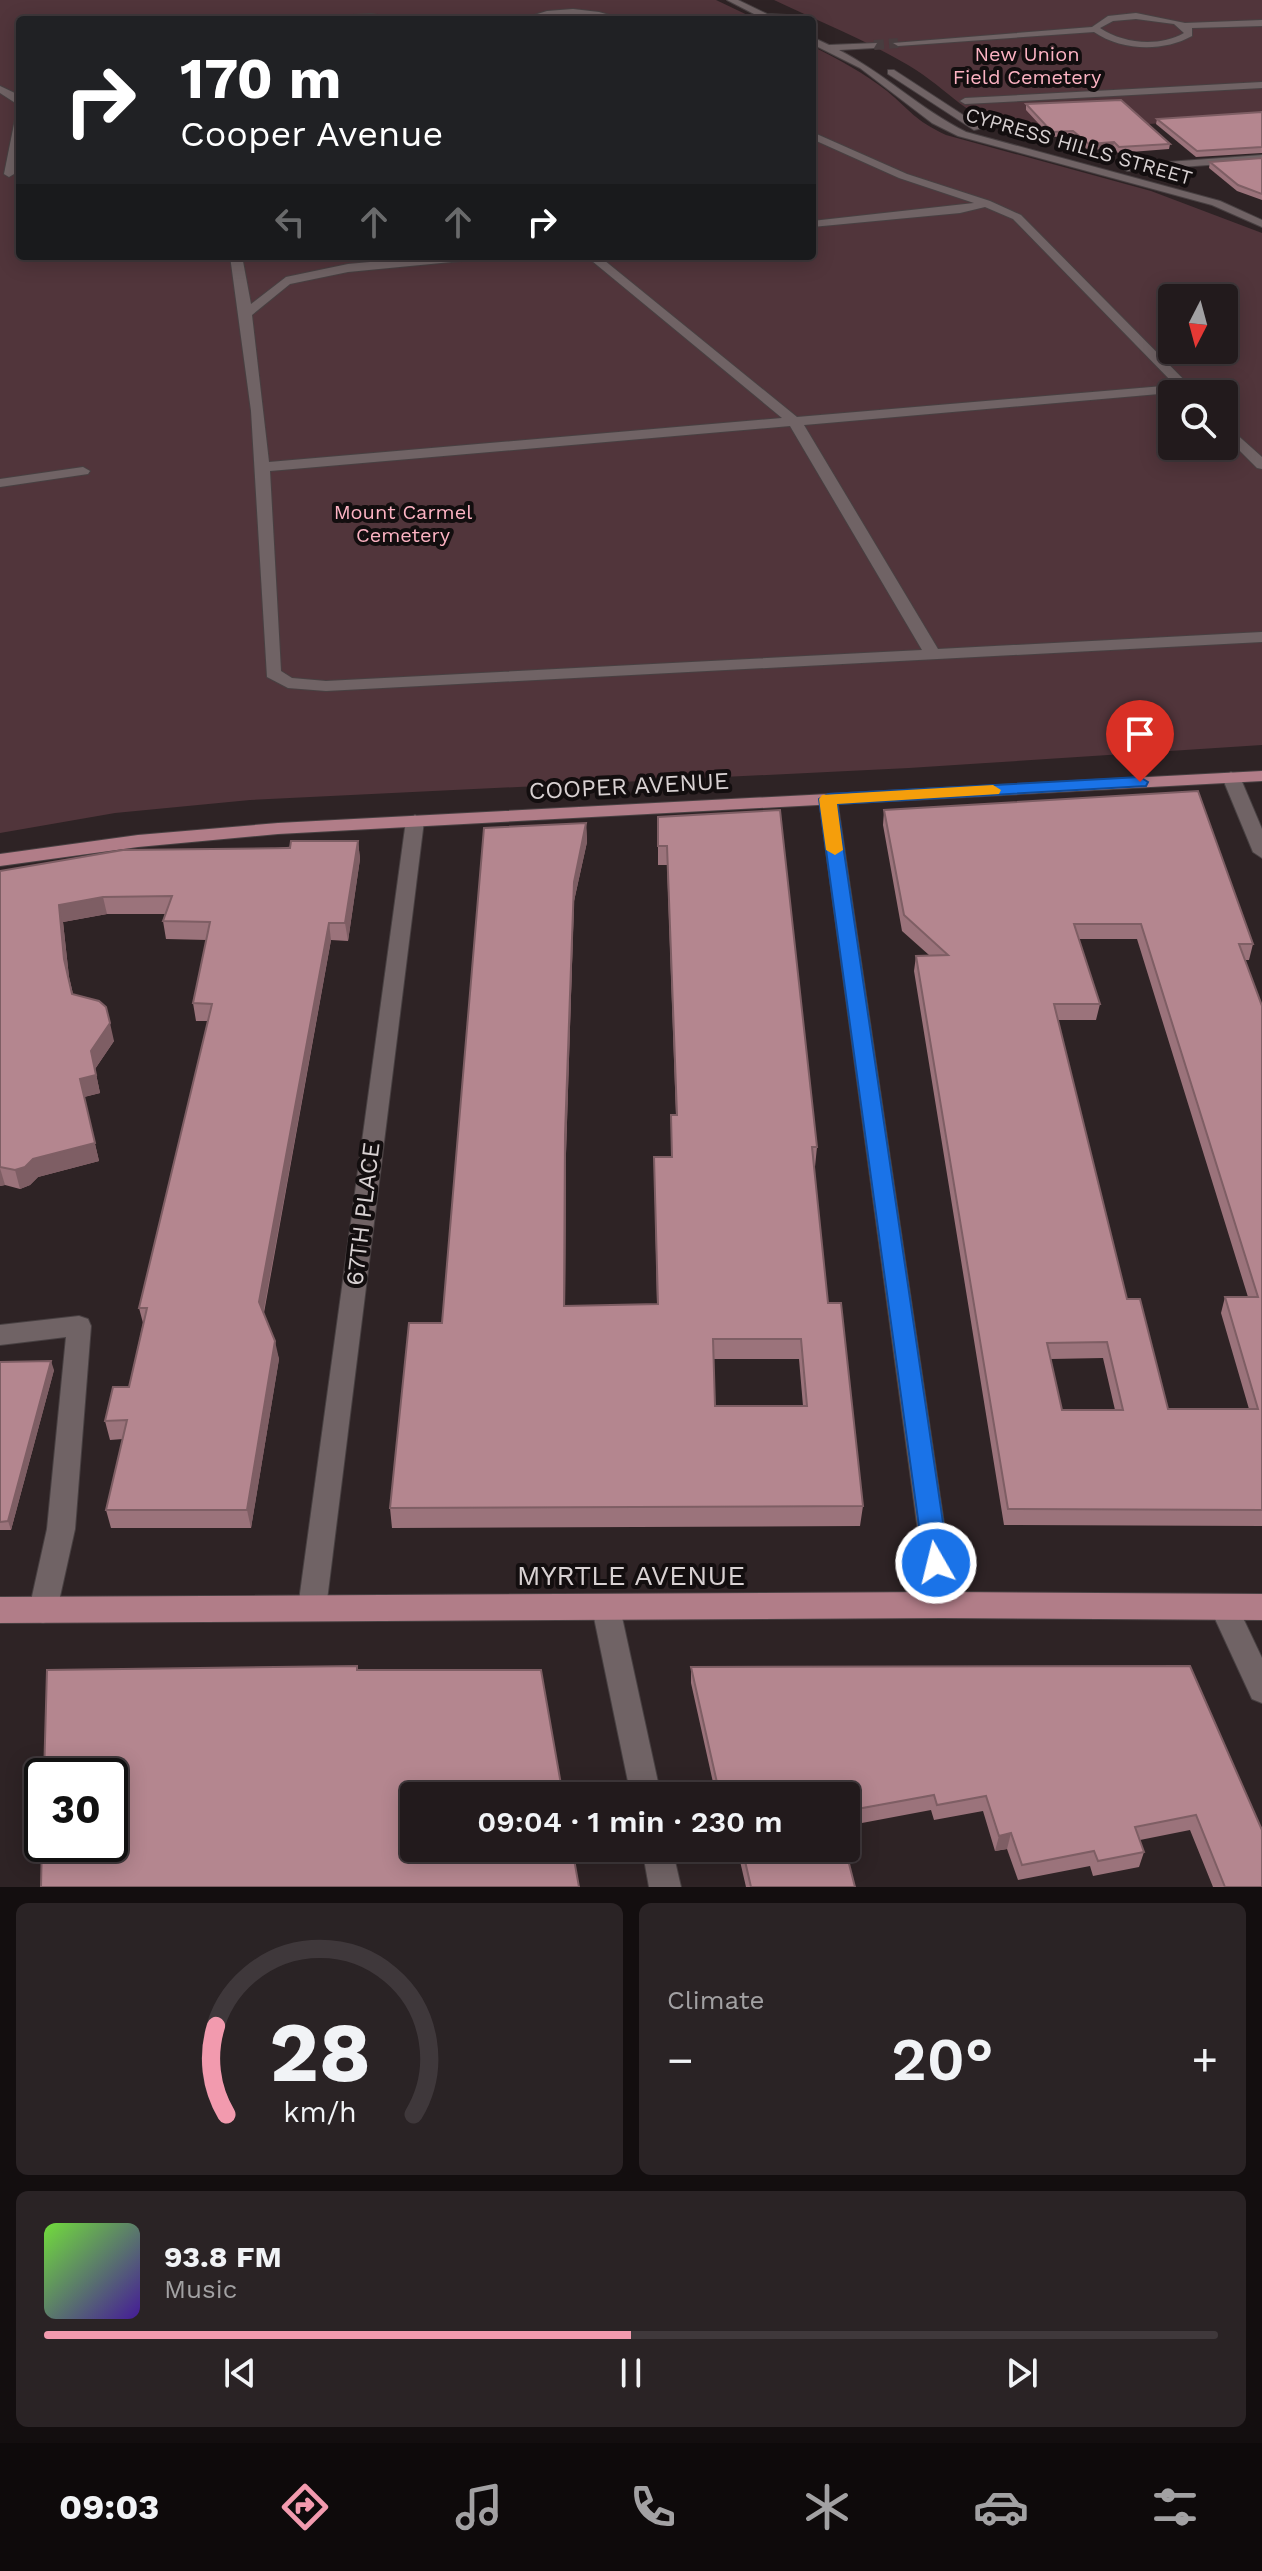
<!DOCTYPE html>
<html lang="en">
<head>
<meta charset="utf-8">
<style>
  body { margin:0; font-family:"Work Sans",sans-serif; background:#2a2325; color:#f1f3f6; height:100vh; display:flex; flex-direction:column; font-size:30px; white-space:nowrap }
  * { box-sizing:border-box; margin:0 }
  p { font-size:26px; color:#a2a1a3 }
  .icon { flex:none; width:44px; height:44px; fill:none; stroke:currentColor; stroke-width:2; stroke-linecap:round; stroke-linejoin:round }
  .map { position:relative; height:1887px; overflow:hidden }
  .side { display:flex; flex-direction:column; gap:16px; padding:16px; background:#130e0f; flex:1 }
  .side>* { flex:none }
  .guide { position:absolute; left:16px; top:16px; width:800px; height:244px; border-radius:8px; box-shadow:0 4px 20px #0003,0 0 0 2px #3f383b; background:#202124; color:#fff; overflow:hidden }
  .needle { width:52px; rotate:186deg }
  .controls { position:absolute; left:1158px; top:284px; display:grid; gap:16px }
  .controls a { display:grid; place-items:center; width:80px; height:80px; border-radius:8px; background:#221a1c; box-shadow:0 4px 20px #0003,0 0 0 2px #3f383b; font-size:40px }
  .speed { position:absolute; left:24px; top:1758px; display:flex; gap:16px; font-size:40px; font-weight:700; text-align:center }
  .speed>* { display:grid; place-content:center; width:104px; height:104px; border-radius:50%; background:#221a1c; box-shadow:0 4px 20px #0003,0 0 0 2px #3f383b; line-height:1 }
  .speed .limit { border:4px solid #111; border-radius:12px; background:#fff; color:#111 }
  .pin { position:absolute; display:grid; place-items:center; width:68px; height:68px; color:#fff; margin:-82px -34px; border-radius:50% 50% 50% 0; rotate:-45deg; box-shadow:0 0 8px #0007 }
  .pin .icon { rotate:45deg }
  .me { position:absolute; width:88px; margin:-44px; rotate:352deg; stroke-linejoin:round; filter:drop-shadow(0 0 6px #0008) }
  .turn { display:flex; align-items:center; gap:28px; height:168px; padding:0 32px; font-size:36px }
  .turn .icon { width:104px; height:104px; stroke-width:2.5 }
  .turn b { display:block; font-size:56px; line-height:68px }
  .lanes { display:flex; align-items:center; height:76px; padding:0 32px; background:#0003; justify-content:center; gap:40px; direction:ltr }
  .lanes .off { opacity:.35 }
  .big { font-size:60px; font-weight:600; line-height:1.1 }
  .side .tile { flex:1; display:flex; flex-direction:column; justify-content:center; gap:12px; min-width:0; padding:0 28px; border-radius:12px; background:#2a2325 }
  .side .dial { align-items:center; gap:0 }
  .dial svg { height:208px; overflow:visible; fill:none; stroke:#3f383b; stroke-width:7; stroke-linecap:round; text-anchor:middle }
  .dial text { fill:#f1f3f6; stroke:none }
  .song { display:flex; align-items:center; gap:24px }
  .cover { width:96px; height:96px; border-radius:12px; background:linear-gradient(135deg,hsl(100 70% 55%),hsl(260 70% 35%)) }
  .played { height:8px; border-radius:4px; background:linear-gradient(90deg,#f29aae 50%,#3f383b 50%) }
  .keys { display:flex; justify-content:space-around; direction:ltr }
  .heat { display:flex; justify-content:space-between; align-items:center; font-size:44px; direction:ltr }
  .side .tiles { flex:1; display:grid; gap:16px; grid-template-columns:1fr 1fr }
  .tile:last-child { grid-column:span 2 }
  .trip { position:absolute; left:400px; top:1782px; width:460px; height:80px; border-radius:8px; background:#221a1c; box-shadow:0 4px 20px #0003,0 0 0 2px #3f383b; font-weight:600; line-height:80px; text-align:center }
  .tab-bar { display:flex; height:128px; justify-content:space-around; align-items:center; background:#0e0a0b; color:#a2a1a3 }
  .tab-bar .icon { width:56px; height:56px }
  .tab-bar .selected { color:#f29aae }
  .tab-bar b { font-size:36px; color:#f1f3f6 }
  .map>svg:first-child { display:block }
  .green { fill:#51353b; fill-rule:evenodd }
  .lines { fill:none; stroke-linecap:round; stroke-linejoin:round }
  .minor-tunnel { stroke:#483d3f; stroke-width:10; stroke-dasharray:10 5; stroke-linecap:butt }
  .minor-casing { stroke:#484042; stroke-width:2 }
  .major-casing { stroke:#484042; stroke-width:2 }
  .minor { fill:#706365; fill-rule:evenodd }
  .major { fill:#b17d88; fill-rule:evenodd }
  .wall { fill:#9b737b; fill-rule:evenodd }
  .shaded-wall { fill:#7e5e64 }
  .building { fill:#b4868f; stroke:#7e5e64; stroke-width:2; fill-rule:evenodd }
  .route { fill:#1a73e8; stroke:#114b97; stroke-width:2 }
  .slow { fill:#f59e0b }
  .labels { text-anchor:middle; stroke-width:8; stroke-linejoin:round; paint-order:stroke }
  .far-park-label { font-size:20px; fill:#fdb3c3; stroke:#130e0f }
  .far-street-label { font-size:20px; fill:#d8d1d2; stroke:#130e0f }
  .street-label { font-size:24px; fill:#d8d1d2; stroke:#130e0f }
  .near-street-label { font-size:28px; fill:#d8d1d2; stroke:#130e0f }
</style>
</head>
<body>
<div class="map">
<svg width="1262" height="1887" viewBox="0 0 1262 1887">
  <rect width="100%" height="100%" fill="#2e2325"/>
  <!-- green -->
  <g class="green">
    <path d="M0 0H716L758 20H20V256H812V46C838 59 864 73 887 91 911 111 914 120 946 135L1151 191 1262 233V745L909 768 250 800 115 813 0 833ZM1172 298H1224V350H1172ZM1172 394H1224V446H1172Z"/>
    <path d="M774 0H1262V117L1018 132C968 120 950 90 908 65 866 40 818 21 774 0Z"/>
  </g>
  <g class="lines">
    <!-- minor-tunnel -->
    <path class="minor-tunnel" d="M874 45 898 43"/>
    <!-- minor casing -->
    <g class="minor-casing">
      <g id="minor">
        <path d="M727 0H738L767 14 787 15 758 20H726L756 15Z"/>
        <path d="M573 9 599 12 627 20 573 15 518 20 547 11Z"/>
        <path d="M1136 13 1185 23 1262 20V26L1192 28V36C1163 52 1122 51 1094 32L898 46 893 43 1092 27 1108 16ZM1136 19 1174 24 1184 33C1159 47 1124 44 1100 28L1113 21Z"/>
        <path d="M371 14 410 20H314L318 17Z"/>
        <path d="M812 37 829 45 877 43 874 48 839 50C884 73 920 109 966 132L1220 201 1262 220V227L1212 205 958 136 932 123 860 68 812 44Z"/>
        <path d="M888 70H894L983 128 974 130 888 74Z"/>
        <path d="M1262 82V88L965 104 960 101 965 98Z"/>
        <path d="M0 86 19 95 20 106 0 93Z"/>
        <path d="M20 116V145L14 174 9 177 4 174 15 119Z"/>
        <path d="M812 132 907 174 990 201 1021 215 1198 394 1182 392 804 425 938 649 1262 632V642L326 691 288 688 267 677 251 411 230 256H242L251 304 286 277 348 264 436 256H478L472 260 348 272 290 284 252 315 269 462 782 418 586 256H599L797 417 1175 385 1013 219 985 207 960 213 812 227V221L974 203 899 178 812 139ZM790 426 922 650 326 681 292 678 281 671 270 471Z"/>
        <path d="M1262 155V161L1127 171 1122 168 1127 165Z"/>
        <path d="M1224 423 1262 457V469L1257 468 1224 435Z"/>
        <path d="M83 467 90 471 88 474 0 487V479Z"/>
        <path d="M1231 772 1240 777 1262 829V858L1253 852 1222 777Z"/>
        <path d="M828 794 837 799 956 1605 952 1614 942 1618 932 1614 928 1605 819 799Z"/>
        <path d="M415 815 424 821 326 1608 322 1617 312 1621 302 1617 298 1608 406 821Z"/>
        <path d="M79 1316 88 1319 91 1326 75 1529 57 1610 53 1619 43 1623 33 1619 29 1610 47 1529 66 1337 0 1345V1325Z"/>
        <path d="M606 1595 616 1599 620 1608 661 1796H631L592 1608 596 1599Z"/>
        <path d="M1224 1595 1234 1599 1262 1658V1703L1252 1699 1210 1608 1214 1599Z"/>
        <path d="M642 1848H672L681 1887H649Z"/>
      </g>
    </g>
    <!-- major casing -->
    <g class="major-casing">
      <g id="major">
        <path d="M1262 771V781L278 834 138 847 0 866V854L138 835 278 823Z"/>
        <path d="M942 1592 1262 1594V1620L942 1618 0 1623V1597Z"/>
      </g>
    </g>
    <!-- minor -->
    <use href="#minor" class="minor"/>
    <!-- major -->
    <use href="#major" class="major"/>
  </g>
  <!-- wall -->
  <g class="wall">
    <path d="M1026 104 1170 144 1169 149 1118 153 1113 148 1088 150 1073 136 1051 137 1026 110Z"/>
    <path d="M1262 112V153L1196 157 1156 124 1157 119Z"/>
    <path d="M1262 158V200L1237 191 1209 168 1210 162Z"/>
    <path d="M884 810 1253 944 1249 960H1245L1262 1006V1526L1004 1525 914 971 916 956 929 955 902 931 883 825ZM1079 939H1137L1248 1297H1225L1221 1313 1249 1409H1168L1127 1299 1058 1020H1096L1100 1004ZM1103 1358 1115 1410H1062L1051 1359Z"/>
    <path d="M658 817 817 1147 815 1167H814L828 1303 863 1506 860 1526 392 1528 390 1508 586 823 587 842 574 901 566 1154 565 1306 657 1304 654 1157H671V1115H676L667 865H658ZM713 1359H799L803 1406H715Z"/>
    <path d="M358 841 360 859 348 941 331 940 264 1313 279 1359 251 1528H111L106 1510 123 1439 110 1440 105 1421 129 1387 143 1323 139 1308 208 1021H196L193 1003 207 940 166 939 163 921 165 914H107L63 922 69 977 73 994 114 1041 95 1069 100 1093 84 1097 99 1161 38 1177 30 1185 20 1189 5 1185 0 1186V871Z"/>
    <path d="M0 1362 54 1370 11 1530H0Z"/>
    <path d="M1190 1666 1262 1887H1213L1190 1830 1140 1840 1144 1852 1139 1867 1093 1876 1090 1866 1018 1880 1007 1849 995 1851 983 1811 934 1820 931 1810 846 1826V1796H716L691 1683V1667Z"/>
    <path d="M737 1848H845L855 1887H746Z"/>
  </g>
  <!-- shaded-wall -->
  <g class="shaded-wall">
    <path d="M1114 142 1113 148 1088 150 1089 144Z"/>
    <path d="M586 823 587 842 574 901 566 1154 565 1326V1135L574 882Z"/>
    <path d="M358 841 360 859 348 941 345 923Z"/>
    <path d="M103 897 107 914 63 922 69 977 64 959 59 905Z"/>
    <path d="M329 923 331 940 262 1320 259 1302Z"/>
    <path d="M110 1023 114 1041 95 1069 100 1093 84 1097 99 1161 38 1177 30 1185 20 1189 15 1170 80 1079 91 1051Z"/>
    <path d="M0 1168 5 1185 0 1186Z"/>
    <path d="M275 1341 279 1359 251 1528 247 1510Z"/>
    <path d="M51 1361 54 1370 11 1530 8 1521Z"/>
    <path d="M1011 1833 1007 1849 995 1851 999 1836Z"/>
  </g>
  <!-- building -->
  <g class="building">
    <path d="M1121 100 1170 144 1119 147 1114 142 1089 144 1073 131 1052 132 1026 104Z"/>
    <path d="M1262 112V147L1197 151 1157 119Z"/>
    <path d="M1262 158V194L1238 185 1210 162Z"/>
    <path d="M1198 791 1253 944H1239L1262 1006V1510L1008 1509 916 956 948 955 904 915 884 810ZM1074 924H1141L1258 1297H1225L1258 1409H1168L1140 1299H1127L1054 1004H1100ZM1107 1342 1123 1410H1062L1047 1343Z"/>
    <path d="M780 810 817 1147H812L828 1303H841L863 1506 390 1508 409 1323H442L484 828 586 823 574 882 565 1135 564 1306 658 1304 654 1157H672L671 1115H677L667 846H658V817ZM713 1339H801L807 1406H715Z"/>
    <path d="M291 841H358L345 923H329L259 1302 275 1341 247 1510H106L127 1420 105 1421 113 1387H129L147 1308H139L212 1004 193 1003 210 922 163 921 172 896 103 897 59 905 64 959 72 994 99 1001 106 1007 110 1023 91 1051 96 1075 80 1079 95 1143 33 1159 25 1167 15 1170 0 1167V871L123 850 290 848Z"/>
    <path d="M51 1361 8 1521 0 1522V1362Z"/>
    <path d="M357 1666V1670H541L563 1796H414V1848H572L579 1887H41L42 1842V1844H110V1776H44L47 1670Z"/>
    <path d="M1190 1666 1262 1830V1887H1225L1196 1815 1135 1827 1144 1852 1098 1861 1094 1851 1022 1865 1011 1833 999 1836 986 1796 937 1805 934 1795 846 1811V1796H720L691 1667Z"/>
    <path d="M742 1848H845L855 1887H751Z"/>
  </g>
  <!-- route -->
  <path class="route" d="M1140 777 1148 782 1146 786 837 804 949 1563 945 1571 936 1574 928 1571 924 1563 819 799 828 794Z"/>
  <!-- slow -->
  <path class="slow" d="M993 785 1001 790 999 794 837 804 843 850 835 855 826 850 819 799 822 795Z"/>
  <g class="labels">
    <!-- far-park labels -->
    <g class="far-park-label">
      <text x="1027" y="61">New Union<tspan x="1027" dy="23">Field Cemetery</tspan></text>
      <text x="403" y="519">Mount Carmel<tspan x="403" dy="23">Cemetery</tspan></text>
    </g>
    <!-- far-street labels -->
    <g class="far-street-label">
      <text transform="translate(1079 146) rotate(16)" y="7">CYPRESS HILLS STREET</text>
    </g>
    <!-- street labels -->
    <g class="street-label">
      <text transform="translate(629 786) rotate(-3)" y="8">COOPER AVENUE</text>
      <text transform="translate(363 1214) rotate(-83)" y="8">67TH PLACE</text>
    </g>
    <!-- near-street labels -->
    <g class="near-street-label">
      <text x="631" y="1585">MYRTLE AVENUE</text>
    </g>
  </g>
</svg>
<div class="controls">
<a><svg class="needle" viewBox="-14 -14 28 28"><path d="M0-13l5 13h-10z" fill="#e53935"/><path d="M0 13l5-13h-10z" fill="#a2a1a3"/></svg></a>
<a><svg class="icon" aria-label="search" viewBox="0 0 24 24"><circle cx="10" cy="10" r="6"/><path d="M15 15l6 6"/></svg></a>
</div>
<div class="speed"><div class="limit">30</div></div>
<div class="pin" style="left:1140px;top:782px;background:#d93025"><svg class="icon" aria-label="arrive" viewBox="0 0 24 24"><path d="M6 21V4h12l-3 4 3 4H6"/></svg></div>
<svg class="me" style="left:936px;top:1563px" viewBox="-20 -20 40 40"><circle r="17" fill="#1a73e8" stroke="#fff" stroke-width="3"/><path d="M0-11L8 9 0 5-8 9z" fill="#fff"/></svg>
<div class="trip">09:04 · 1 min · 230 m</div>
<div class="guide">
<div class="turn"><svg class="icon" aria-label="right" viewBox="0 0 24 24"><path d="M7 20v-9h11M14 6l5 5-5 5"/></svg><div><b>170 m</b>Cooper Avenue</div></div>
<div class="lanes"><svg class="icon off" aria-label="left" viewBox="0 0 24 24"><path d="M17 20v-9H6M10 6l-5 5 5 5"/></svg><svg class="icon off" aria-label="ahead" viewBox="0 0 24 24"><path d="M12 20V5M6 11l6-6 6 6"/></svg><svg class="icon off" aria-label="ahead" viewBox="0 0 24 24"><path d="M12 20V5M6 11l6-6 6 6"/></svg><svg class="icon" aria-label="right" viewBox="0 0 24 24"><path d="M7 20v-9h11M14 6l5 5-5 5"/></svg></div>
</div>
</div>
<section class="side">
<div class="tiles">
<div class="tile dial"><svg viewBox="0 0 100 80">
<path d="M14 69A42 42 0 1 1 86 69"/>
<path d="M14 69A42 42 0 0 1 10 35" stroke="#f29aae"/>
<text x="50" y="56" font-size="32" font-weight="700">28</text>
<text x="50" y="72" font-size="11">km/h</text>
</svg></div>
<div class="tile"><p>Climate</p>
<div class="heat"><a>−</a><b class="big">20°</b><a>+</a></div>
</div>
<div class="tile">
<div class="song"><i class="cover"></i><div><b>93.8 FM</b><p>Music</p></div></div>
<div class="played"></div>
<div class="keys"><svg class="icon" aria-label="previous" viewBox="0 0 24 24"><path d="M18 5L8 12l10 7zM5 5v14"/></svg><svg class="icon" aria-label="pause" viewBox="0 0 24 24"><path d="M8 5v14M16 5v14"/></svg><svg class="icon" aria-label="next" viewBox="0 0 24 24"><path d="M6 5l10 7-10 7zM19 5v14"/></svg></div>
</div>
</div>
</section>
<nav class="tab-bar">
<b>09:03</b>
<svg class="icon selected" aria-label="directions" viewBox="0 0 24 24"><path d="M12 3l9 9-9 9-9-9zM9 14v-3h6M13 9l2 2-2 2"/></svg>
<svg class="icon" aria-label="music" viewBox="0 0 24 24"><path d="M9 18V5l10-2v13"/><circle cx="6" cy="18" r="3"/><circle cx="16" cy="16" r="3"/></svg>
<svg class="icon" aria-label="phone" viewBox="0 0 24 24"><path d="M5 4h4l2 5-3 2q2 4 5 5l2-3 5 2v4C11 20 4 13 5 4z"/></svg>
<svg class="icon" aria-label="climate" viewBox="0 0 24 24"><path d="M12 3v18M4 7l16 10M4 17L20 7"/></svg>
<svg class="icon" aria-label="car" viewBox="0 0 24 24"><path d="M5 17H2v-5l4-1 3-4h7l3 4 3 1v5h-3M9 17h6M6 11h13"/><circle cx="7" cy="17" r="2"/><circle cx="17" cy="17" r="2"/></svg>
<svg class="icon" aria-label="filters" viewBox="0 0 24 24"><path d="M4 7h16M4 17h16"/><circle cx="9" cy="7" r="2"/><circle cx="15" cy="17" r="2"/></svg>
</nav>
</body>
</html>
